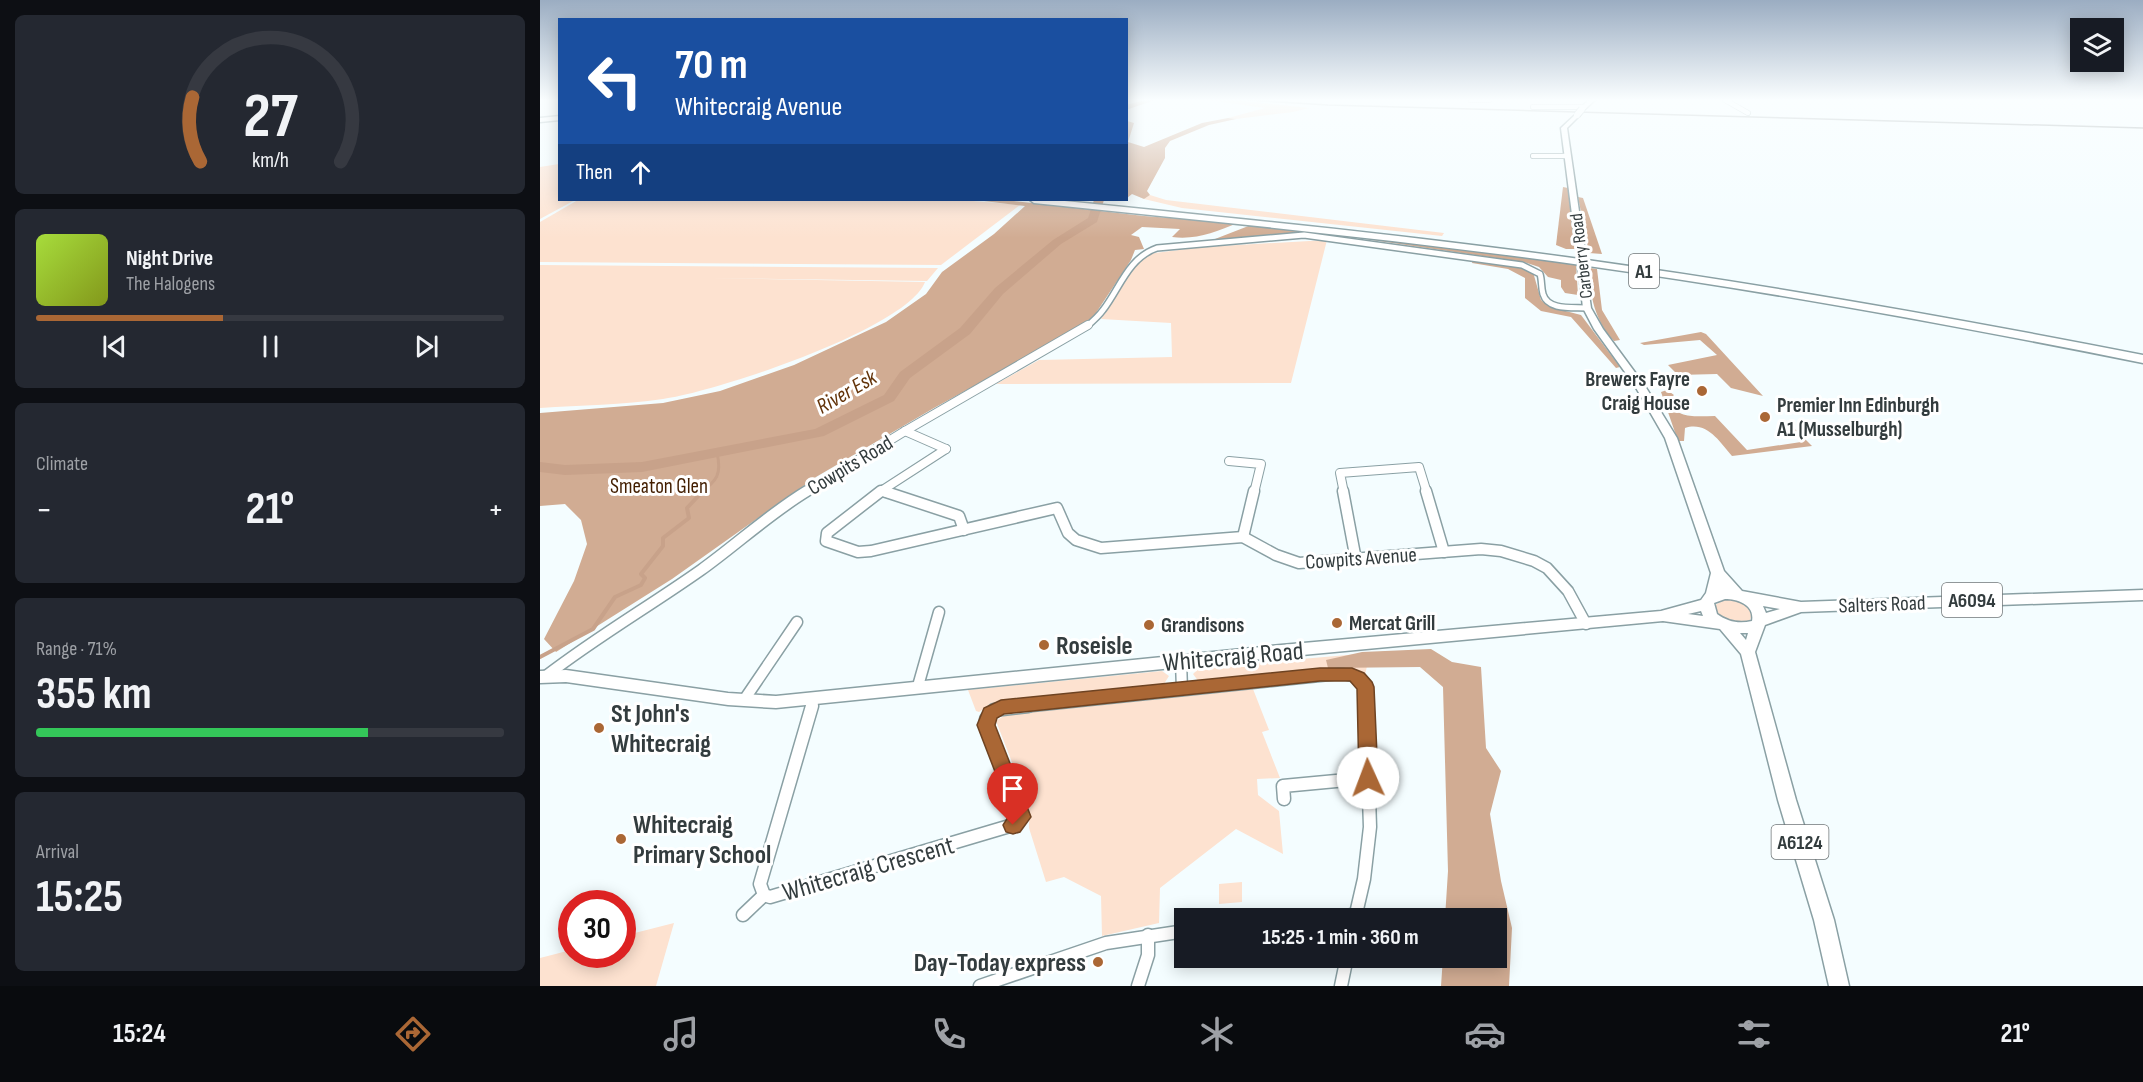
<!DOCTYPE html>
<html lang="en">
<head>
<meta charset="utf-8">
<style>
  body { margin:0; font-family:"Sofia Sans Condensed",sans-serif; background:#242831; color:#f1f3f6; height:100vh; display:flex; flex-direction:column; font-size:22px; white-space:nowrap }
  * { box-sizing:border-box; margin:0 }
  p { font-size:20px; color:#9ea1a6 }
  .icon { flex:none; width:33px; height:33px; fill:none; stroke:currentColor; stroke-width:2; stroke-linecap:round; stroke-linejoin:round }
  .map { position:relative; flex:1; overflow:hidden }
  .drawer { display:flex; flex-direction:column; gap:15px; padding:15px; background:#0d0f14; width:540px }
  .drawer>* { flex:none }
  .guide { position:absolute; left:18px; top:18px; width:570px; height:183px; border-radius:0px; box-shadow:0 3px 15px #0003; background:#1a4fa0; color:#fff; overflow:hidden }
  .buttons { position:absolute; left:1530px; top:18px; display:grid; gap:12px }
  .buttons a { display:grid; place-items:center; width:54px; height:54px; border-radius:0px; background:#171b24; box-shadow:0 3px 15px #0003; font-size:30px }
  .speed { position:absolute; left:18px; top:890px; display:flex; gap:12px; font-size:30px; font-weight:700; text-align:center }
  .speed>* { display:grid; place-content:center; width:78px; height:78px; border-radius:50%; background:#171b24; box-shadow:0 3px 15px #0003; line-height:1 }
  .speed .limit { border:9px solid #d22; background:#fff; color:#111 }
  .pin { position:absolute; display:grid; place-items:center; width:51px; height:51px; color:#fff; margin:-62px -26px; border-radius:50% 50% 50% 0; rotate:-45deg; box-shadow:0 0 6px #0007 }
  .pin .icon { rotate:45deg }
  .me { position:absolute; width:66px; margin:-33px; rotate:358deg; stroke-linejoin:round; filter:drop-shadow(0 0 4px #0008) }
  .turn { display:flex; align-items:center; gap:21px; height:126px; padding:0 18px; font-size:27px }
  .turn .icon { width:78px; height:78px; stroke-width:2.5 }
  .turn b { display:block; font-size:42px; line-height:51px }
  .then { display:flex; align-items:center; height:57px; padding:0 18px; background:#0003; gap:12px; font-size:22px }
  .big { font-size:45px; font-weight:700; line-height:1.1 }
  .drawer .tile { flex:1; display:flex; flex-direction:column; justify-content:center; gap:9px; min-width:0; padding:0 21px; border-radius:9px; background:#242831 }
  .drawer .dial { align-items:center; gap:0 }
  .dial svg { height:156px; overflow:visible; fill:none; stroke:#363941; stroke-width:7; stroke-linecap:round; text-anchor:middle }
  .dial text { fill:#f1f3f6; stroke:none }
  .song { display:flex; align-items:center; gap:18px }
  .cover { width:72px; height:72px; border-radius:9px; background:linear-gradient(135deg,hsl(80 70% 55%),hsl(70 70% 35%)) }
  .played { height:6px; border-radius:3px; background:linear-gradient(90deg,#aa6735 40%,#363941 40%) }
  .keys { display:flex; justify-content:space-around; direction:ltr }
  .heat { display:flex; justify-content:space-between; align-items:center; font-size:33px; direction:ltr }
  .charge { height:9px; border-radius:4px; background:linear-gradient(90deg,#34c759 71%,#363941 0) }
  .trip { position:absolute; left:634px; top:908px; width:333px; height:60px; border-radius:0px; background:#171b24; box-shadow:0 3px 15px #0003; font-weight:700; line-height:60px; text-align:center }
  .menu { display:flex; height:96px; justify-content:space-around; align-items:center; background:#090b0e; color:#9ea1a6 }
  .menu .icon { width:42px; height:42px }
  .menu .on { color:#aa6735 }
  .menu b { font-size:27px; color:#f1f3f6 }
  main { display:flex; flex:1; min-height:0 }
  .map>svg:first-child { display:block }
  .green { fill:#fde2d0 }
  .forest { fill:#d1ac93 }
  .lines { fill:none; stroke-linecap:round; stroke-linejoin:round }
  .stream-far1 { stroke:#c8a28a; stroke-width:3 }
  .stream { stroke:#c8a28a; stroke-width:4 }
  .river { fill:#c8a28a; fill-rule:evenodd }
  .street-far4-casing { stroke:#8aa0a4; stroke-width:6 }
  .street-far3-casing { stroke:#8aa0a4; stroke-width:8 }
  .street-far2-casing { stroke:#8aa0a4; stroke-width:10 }
  .street-far1-casing { stroke:#8aa0a4; stroke-width:13 }
  .street-casing { stroke:#8aa0a4; stroke-width:15 }
  .primary-casing { stroke:#8aa0a4; stroke-width:3 }
  .highway-casing { stroke:#8aa0a4; stroke-width:3 }
  .street-far4 { stroke:#fff; stroke-width:4.5 }
  .street-far3 { stroke:#fff; stroke-width:5 }
  .street-far2 { stroke:#fff; stroke-width:8 }
  .street-far1 { stroke:#fff; stroke-width:10 }
  .street { stroke:#fff; stroke-width:12 }
  .primary { fill:#fff; fill-rule:evenodd }
  .highway { fill:#fff; fill-rule:evenodd }
  .rail { stroke:#848d8f; stroke-width:1.5 }
  .primary-bridge-far1-casing { stroke:#8aa0a4; stroke-width:8; stroke-linecap:butt }
  .primary-bridge-casing { stroke:#8aa0a4; stroke-width:10; stroke-linecap:butt }
  .primary-bridge-far1 { stroke:#fff; stroke-width:6 }
  .primary-bridge { stroke:#fff; stroke-width:8 }
  .route { fill:#aa6735; stroke:#6e4322; stroke-width:1.5 }
  .poi-dot { fill:#aa6735; stroke:#fff; stroke-width:2 }
  .labels { text-anchor:middle; stroke-width:6; stroke-linejoin:round; paint-order:stroke }
  .far-street-label { font-size:18px; fill:#333c3e; stroke:#fff }
  .shield { fill:#fff; stroke:#707678; stroke-width:1.5 }
  .shield-label { font-size:20px; font-weight:bold; fill:#333c3e }
  .poi-label { font-size:21px; font-weight:bold; fill:#333c3e; stroke:#fff; text-anchor:start }
  .street-label { font-size:21px; fill:#333c3e; stroke:#fff }
  .park-label { font-size:21px; fill:#421e00; stroke:#fff }
  .water-label { font-size:22px; font-style:italic; fill:#623208; stroke:#fff }
  .near-poi-label { font-size:26px; font-weight:bold; fill:#333c3e; stroke:#fff; text-anchor:start }
  .near-street-label { font-size:26px; fill:#333c3e; stroke:#fff }
</style>
</head>
<body>
<main>
<section class="drawer">
<div class="tile dial"><svg viewBox="0 0 100 80">
<path d="M14 69A42 42 0 1 1 86 69"/>
<path d="M14 69A42 42 0 0 1 10 36" stroke="#aa6735"/>
<text x="50" y="56" font-size="32" font-weight="700">27</text>
<text x="50" y="72" font-size="11">km/h</text>
</svg></div>
<div class="tile">
<div class="song"><i class="cover"></i><div><b>Night Drive</b><p>The Halogens</p></div></div>
<div class="played"></div>
<div class="keys"><svg class="icon" aria-label="previous" viewBox="0 0 24 24"><path d="M18 5L8 12l10 7zM5 5v14"/></svg><svg class="icon" aria-label="pause" viewBox="0 0 24 24"><path d="M8 5v14M16 5v14"/></svg><svg class="icon" aria-label="next" viewBox="0 0 24 24"><path d="M6 5l10 7-10 7zM19 5v14"/></svg></div>
</div>
<div class="tile"><p>Climate</p>
<div class="heat"><a>−</a><b class="big">21°</b><a>+</a></div>
</div>
<div class="tile"><p>Range · 71%</p><b class="big">355 km</b><div class="charge"></div></div>
<div class="tile"><p>Arrival</p><b class="big">15:25</b></div>
</section>
<div class="map">
<svg width="1603" height="986" viewBox="0 0 1603 986">
  <rect width="100%" height="100%" fill="#f4fdff"/>
  <!-- green -->
  <g class="green">
    <path d="M668 100H696L769 108 753 112 696 119 688 118 725 108Z"/>
    <path d="M19 164 20 200H35L0 219V167Z"/>
    <path d="M610 195 626 200 904 233 902 236 642 208 604 199Z"/>
    <path d="M38 200H421L480 205 401 265 0 262V222Z"/>
    <path d="M787 240 751 383 456 384 499 360 632 357 631 323 561 319 599 259 607 254 663 247Z"/>
    <path d="M0 265 398 268 387 281 166 278 385 282C367 329 175 392 123 399 83 405 41 405 0 408Z"/>
    <path d="M1186 599C1198 601 1207 603 1212 615L1209 622C1196 625 1176 621 1175 605Z"/>
    <path d="M830 653 825 675 810 668 659 682 653 674 659 668Z"/>
    <path d="M622 671 629 676 622 687 458 702 449 705 439 712 436 711 428 690Z"/>
    <path d="M713 689 729 730 722 732 740 778 717 779 718 795 739 811 743 854 696 829 620 888 619 923 562 936 561 896 524 877 506 882 489 828V806L456 721 470 712Z"/>
    <path d="M702 882V902L679 904V884Z"/>
    <path d="M134 923 116 986H0V958L31 950 32 954H82L83 936Z"/>
  </g>
  <!-- forest -->
  <g class="forest">
    <path d="M688 118 696 119 669 125 630 141 625 148V158L607 191 610 195 604 199 592 194 587 198V121L594 123 588 142 604 147 662 123Z"/>
    <path d="M1023 187 1028 188 1035 249H1026L1016 245Z"/>
    <path d="M1038 197 1043 198 1062 254 1049 253Z"/>
    <path d="M436 200H465L604 216 698 223C675 232 657 240 632 237L640 229 602 227 591 235 599 237 604 249 595 250 591 260 554 316 534 331 394 408 276 477 132 579 16 652 4 639 34 581 47 544 41 520 25 504 0 506V413L123 403 180 391 254 365 346 322 386 294 402 272 454 234 485 206Z"/>
    <path d="M711 225 858 241 1036 265 1038 295 1025 293 1021 287V280L1008 277 999 267 984 262 818 238 762 233 677 241 675 239Z"/>
    <path d="M933 259 983 267 993 272 1001 300 1010 307 1041 315 1080 367 1076 368 1031 317 1001 311 985 298V278L968 269 932 263Z"/>
    <path d="M1050 268 1057 269 1062 310 1080 340 1074 341C1055 321 1049 295 1050 268Z"/>
    <path d="M1161 332 1166 334 1223 396 1191 388 1177 374 1138 375 1128 365 1177 355 1160 340 1104 345 1100 343Z"/>
    <path d="M1127 390 1134 395 1128 401C1138 420 1157 416 1175 416L1207 450 1261 442 1246 425 1249 423 1272 446 1192 456C1179 441 1167 421 1145 428L1144 441H1138L1121 392Z"/>
    <path d="M891 649 912 662 941 667 946 748 961 771 950 814 961 881 972 928 969 986H901L903 957H957V918H905L908 871 903 687 880 667 788 668 786 660 822 652Z"/>
  </g>
  <g class="lines">
    <!-- stream-far1 -->
    <path class="stream-far1" d="M160 493C177 481 182 474 177 453"/>
    <!-- stream -->
    <path class="stream" d="M0 657 53 629 75 597 101 585 105 578 101 574 123 546V538L149 518 147 508 163 491"/>
    <!-- river -->
    <g class="river">
      <path d="M605 100H615L586 110V105Z"/>
      <path d="M554 200H564L557 222 521 244 463 294 430 334 370 378 354 401 284 436 102 472 25 475 0 472V462L25 465 102 462 275 429 344 395 360 372 420 328 455 288 513 240 548 218Z"/>
    </g>
    <!-- street-far4 casing -->
    <g class="street-far4-casing">
      <g id="street-far4">
        <path d="M931 100H949"/>
        <path d="M1185 100 1208 113"/>
        <path d="M993 107H1044"/>
        <path d="M993 156H1027"/>
      </g>
    </g>
    <!-- street-far3 casing -->
    <g class="street-far3-casing">
      <path id="street-far3" d="M546 327C552 322 558 317 563 310 580 288 588 258 617 248L764 235 982 265 1000 274C1002 280 1001 287 1003 294 1008 311 1033 307 1047 308"/>
    </g>
    <!-- street-far2 casing -->
    <g class="street-far2-casing">
      <g id="street-far2">
        <path d="M365 431 406 449"/>
        <path d="M689 461 721 464 714 493"/>
        <path d="M342 491 347 493"/>
        <path d="M264 493 365 431 548 325"/>
        <path d="M338 493 406 449"/>
        <path d="M804 493 800 473 879 467 887 493"/>
      </g>
    </g>
    <!-- street-far1 casing -->
    <g class="street-far1-casing">
      <g id="street-far1">
        <path d="M341 491 287 533 286 541 318 552 331 551 517 508 528 533 536 540 561 548 703 537 736 555 759 563 941 549 961 551 994 561 1007 568 1028 591 1046 624"/>
        <path d="M343 491 419 516 424 530"/>
        <path d="M803 491 816 560"/>
        <path d="M886 491 904 552"/>
        <path d="M703 537 714 491"/>
        <path d="M641 661 642 690"/>
        <path d="M6 676C55 638 110 606 161 570 196 545 229 514 267 491"/>
        <path d="M378 686 399 612"/>
        <path d="M204 700 257 622"/>
        <path d="M271 708 274 698"/>
        <path d="M474 708 799 674C825 675 825 686 826 708"/>
      </g>
    </g>
    <!-- street casing -->
    <g class="street-casing">
      <g id="street">
        <path d="M272 706 220 884 224 895 230 897 473 825 481 817 479 808 446 725V719L454 710 488 706"/>
        <path d="M744 799 743 786 828 778"/>
        <path d="M203 915 224 895"/>
        <path d="M768 918 816 915"/>
        <path d="M815 918 824 879 830 827 826 706"/>
        <path d="M440 986 566 943 645 931"/>
        <path d="M598 986 608 955V935"/>
        <path d="M801 986 807 957"/>
      </g>
    </g>
    <!-- primary casing -->
    <g class="primary-casing">
      <g id="primary">
        <path d="M1049 100H1055L1044 110H1040V108Z"/>
        <path d="M1037 113 1040 115 1027 128 1044 246 1040 248 1036 246 1021 128Z"/>
        <path d="M1039 272 1046 274 1051 308 1063 329 1105 386 1137 438 1184 571 1202 591 1261 602 1603 590V600L1261 612 1225 625 1215 652 1256 800 1294 920 1309 986H1289L1274 920 1238 800 1201 654 1180 629 1123 621 741 657 236 708 188 705 26 682 0 683V671L26 670 188 693 236 696 741 645 1121 611 1161 600 1166 593 1171 573 1125 438 1095 386 1054 329 1043 308ZM1185 599C1198 599 1215 605 1212 621 1199 624 1188 622 1177 614L1174 603ZM1223 606 1240 609 1226 613ZM1161 611 1163 616 1148 614ZM1200 633H1208L1206 640Z"/>
      </g>
    </g>
    <!-- highway casing -->
    <g class="highway-casing">
      <g id="highway">
        <path d="M20 116V120L0 122V118Z"/>
        <path d="M490 200H515C692 218 870 235 1047 260 1234 286 1419 319 1603 355V363C1419 326 1234 292 1048 266 864 240 679 222 494 203Z"/>
      </g>
    </g>
    <!-- street-far4 -->
    <use href="#street-far4" class="street-far4"/>
    <!-- street-far3 -->
    <use href="#street-far3" class="street-far3"/>
    <!-- street-far2 -->
    <use href="#street-far2" class="street-far2"/>
    <!-- street-far1 -->
    <use href="#street-far1" class="street-far1"/>
    <!-- street -->
    <use href="#street" class="street"/>
    <!-- primary -->
    <use href="#primary" class="primary"/>
    <!-- highway -->
    <use href="#highway" class="highway"/>
    <!-- rail -->
    <path class="rail" d="M708 100 788 105 1603 128"/>
    <!-- primary-bridge-far1 casing -->
    <g class="primary-bridge-far1-casing">
      <path id="primary-bridge-far1" d="M1037 115 1042 109"/>
    </g>
    <!-- primary-bridge casing -->
    <g class="primary-bridge-casing">
      <path id="primary-bridge" d="M1040 246 1042 274"/>
    </g>
    <!-- primary-bridge-far1 -->
    <use href="#primary-bridge-far1" class="primary-bridge-far1"/>
    <!-- primary-bridge -->
    <use href="#primary-bridge" class="primary-bridge"/>
  </g>
  <!-- sky -->
  <linearGradient id="sky" x2="0" y2="1"><stop stop-color="#9badc2"/><stop offset="0.42" stop-color="#fafeff"/><stop offset="1" stop-color="#fafeff" stop-opacity="0"/></linearGradient>
  <rect width="1603" height="238" fill="url(#sky)"/>
  <!-- route -->
  <path class="route" d="M780 668H812L824 673 832 682 834 687 838 778 835 784 828 787 821 784 819 778 817 689 810 681H780L464 714 457 718 455 725 491 817 480 832 473 834 466 832 463 825 470 814 469 808 437 725 444 708 461 700Z"/>
  <!-- markers -->
  <g class="poi-dot">
    <circle cx="1162" cy="391" r="6"/>
    <circle cx="1225" cy="417" r="6"/>
    <circle cx="797" cy="623" r="6"/>
    <circle cx="609" cy="625" r="6"/>
    <circle cx="504" cy="645" r="6"/>
    <circle cx="59" cy="728" r="6"/>
    <circle cx="81" cy="839" r="6"/>
    <circle cx="558" cy="962" r="6"/>
  </g>
  <g class="labels">
    <!-- far-street labels -->
    <g class="far-street-label">
      <text transform="translate(1041 256) rotate(-97)" y="6">Carberry Road</text>
    </g>
    <!-- shield labels -->
    <g class="shield">
      <rect x="1089" y="254" width="30" height="34" rx="4.5"/>
      <rect x="1402" y="583" width="60" height="34" rx="4.5"/>
      <rect x="1231.5" y="825" width="57" height="34" rx="4.5"/>
    </g>
    <g class="shield-label">
      <text x="1104" y="278">A1</text>
      <text x="1432" y="607">A6094</text>
      <text x="1260" y="849">A6124</text>
    </g>
    <!-- poi labels -->
    <g class="poi-label">
      <text x="1150" y="386" text-anchor="end">Brewers Fayre<tspan x="1150" dy="24">Craig House</tspan></text>
      <text x="1237" y="412">Premier Inn Edinburgh<tspan x="1237" dy="24">A1 (Musselburgh)</tspan></text>
      <text x="809" y="630">Mercat Grill</text>
      <text x="621" y="632">Grandisons</text>
    </g>
    <!-- street labels -->
    <g class="street-label">
      <text transform="translate(310 465) rotate(-31)" y="7">Cowpits Road</text>
      <text transform="translate(821 558) rotate(-4)" y="7">Cowpits Avenue</text>
      <text transform="translate(1342 604) rotate(-2)" y="7">Salters Road</text>
    </g>
    <!-- park labels -->
    <g class="park-label">
      <text x="119" y="493">Smeaton Glen</text>
    </g>
    <!-- water labels -->
    <g class="water-label">
      <text transform="translate(306 391) rotate(-30)" y="8">River Esk</text>
    </g>
    <!-- near-poi labels -->
    <g class="near-poi-label">
      <text x="516" y="654">Roseisle</text>
      <text x="71" y="722">St John's<tspan x="71" dy="30">Whitecraig</tspan></text>
      <text x="93" y="833">Whitecraig<tspan x="93" dy="30">Primary School</tspan></text>
      <text x="546" y="971" text-anchor="end">Day-Today express</text>
    </g>
    <!-- near-street labels -->
    <g class="near-street-label">
      <text transform="translate(693 656) rotate(-5)" y="9">Whitecraig Road</text>
      <text transform="translate(328 868) rotate(-16)" y="9">Whitecraig Crescent</text>
    </g>
  </g>
</svg>
<div class="buttons">
<a><svg class="icon" aria-label="layers" viewBox="0 0 24 24"><path d="M12 4l9 5-9 5-9-5zM3 14l9 5 9-5"/></svg></a>
</div>
<div class="speed"><div class="limit">30</div></div>
<div class="pin" style="left:473px;top:825px;background:#d93025"><svg class="icon" aria-label="arrive" viewBox="0 0 24 24"><path d="M6 21V4h12l-3 4 3 4H6"/></svg></div>
<svg class="me" style="left:828px;top:778px" viewBox="-20 -20 40 40"><circle r="19" fill="#fff"/><path d="M0-13L10 11 0 6-10 11z" fill="#aa6735"/></svg>
<div class="trip">15:25 · 1 min · 360 m</div>
<div class="guide">
<div class="turn"><svg class="icon" aria-label="left" viewBox="0 0 24 24"><path d="M17 20v-9H6M10 6l-5 5 5 5"/></svg><div><b>70 m</b>Whitecraig Avenue</div></div>
<div class="then">Then<svg class="icon" aria-label="ahead" viewBox="0 0 24 24"><path d="M12 20V5M6 11l6-6 6 6"/></svg></div>
</div>
</div>
</main>
<nav class="menu">
<b>15:24</b>
<svg class="icon on" aria-label="directions" viewBox="0 0 24 24"><path d="M12 3l9 9-9 9-9-9zM9 14v-3h6M13 9l2 2-2 2"/></svg>
<svg class="icon" aria-label="music" viewBox="0 0 24 24"><path d="M9 18V5l10-2v13"/><circle cx="6" cy="18" r="3"/><circle cx="16" cy="16" r="3"/></svg>
<svg class="icon" aria-label="phone" viewBox="0 0 24 24"><path d="M5 4h4l2 5-3 2q2 4 5 5l2-3 5 2v4C11 20 4 13 5 4z"/></svg>
<svg class="icon" aria-label="climate" viewBox="0 0 24 24"><path d="M12 3v18M4 7l16 10M4 17L20 7"/></svg>
<svg class="icon" aria-label="car" viewBox="0 0 24 24"><path d="M5 17H2v-5l4-1 3-4h7l3 4 3 1v5h-3M9 17h6M6 11h13"/><circle cx="7" cy="17" r="2"/><circle cx="17" cy="17" r="2"/></svg>
<svg class="icon" aria-label="filters" viewBox="0 0 24 24"><path d="M4 7h16M4 17h16"/><circle cx="9" cy="7" r="2"/><circle cx="15" cy="17" r="2"/></svg>
<b>21°</b>
</nav>
</body>
</html>
